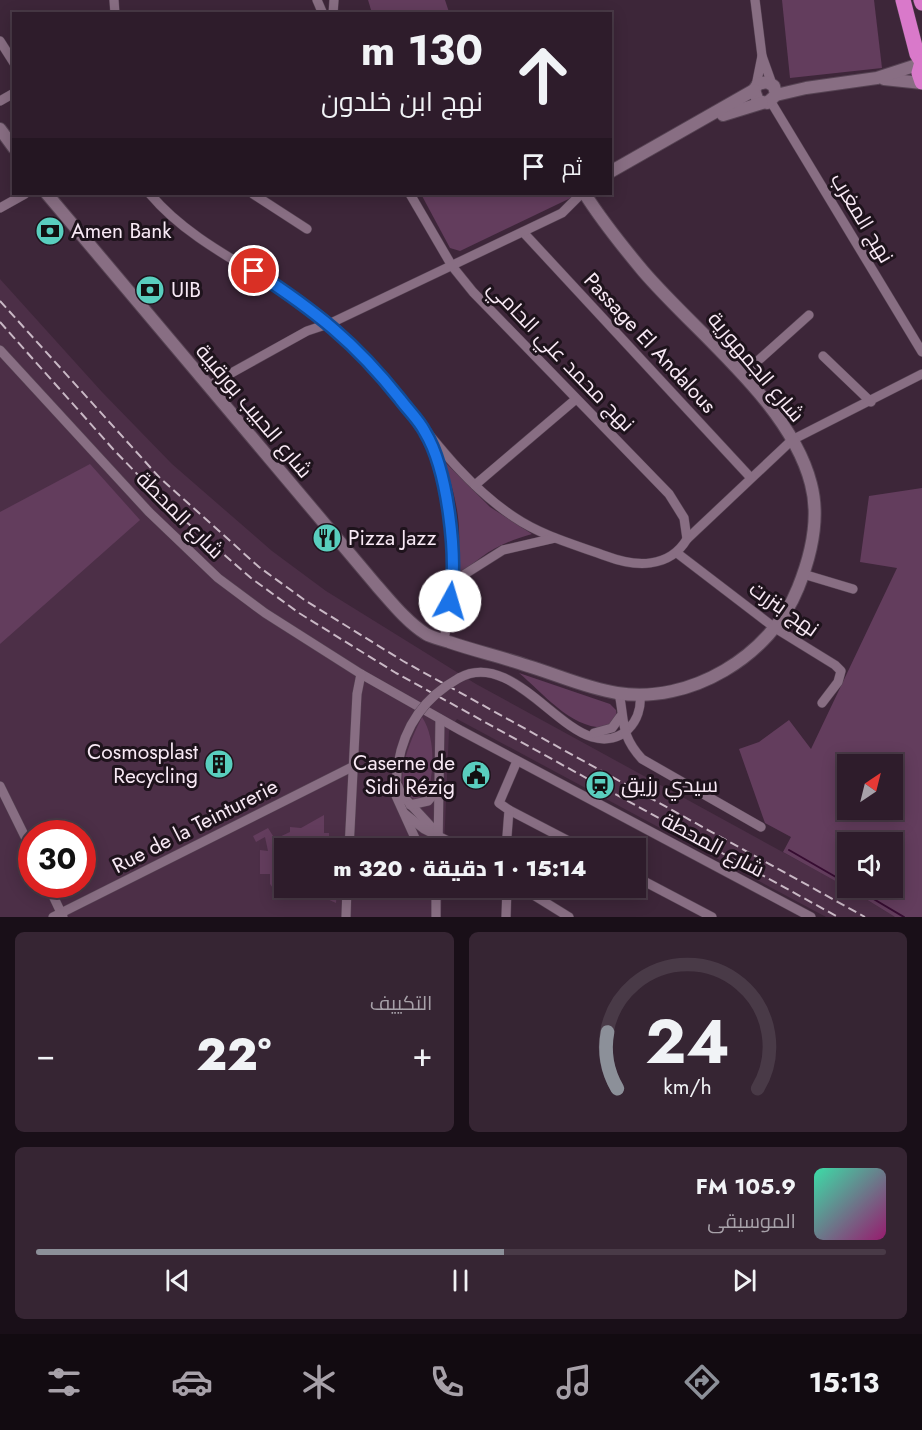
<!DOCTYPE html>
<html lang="ar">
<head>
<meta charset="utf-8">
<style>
  body { margin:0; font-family:Jost,Cairo,sans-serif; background:#362533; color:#f1f3f6; direction:rtl; height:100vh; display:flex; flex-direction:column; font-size:22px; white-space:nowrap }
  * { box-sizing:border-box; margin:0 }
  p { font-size:20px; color:#a7a1a9 }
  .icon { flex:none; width:33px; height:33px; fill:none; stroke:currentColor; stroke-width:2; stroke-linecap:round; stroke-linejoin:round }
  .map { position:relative; height:917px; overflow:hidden; direction:ltr }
  .details { display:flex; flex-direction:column; gap:15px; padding:15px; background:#190f18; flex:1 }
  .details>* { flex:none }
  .hud { position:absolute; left:12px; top:12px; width:600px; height:183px; border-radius:0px; box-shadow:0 3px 15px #0003,0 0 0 2px #493a47; direction:rtl; background:#2e1c2b; color:#f1f3f6; overflow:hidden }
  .needle { width:39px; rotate:35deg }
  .fabs { position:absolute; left:837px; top:754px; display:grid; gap:12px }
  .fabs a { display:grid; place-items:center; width:66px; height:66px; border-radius:0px; background:#2e1c2b; box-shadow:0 3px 15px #0003,0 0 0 2px #493a47; font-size:30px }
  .speed { position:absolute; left:18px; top:820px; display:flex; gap:12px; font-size:30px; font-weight:700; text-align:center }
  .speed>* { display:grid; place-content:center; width:78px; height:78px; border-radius:50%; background:#2e1c2b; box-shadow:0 3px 15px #0003,0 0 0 2px #493a47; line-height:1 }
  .speed .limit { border:9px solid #d22; background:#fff; color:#111 }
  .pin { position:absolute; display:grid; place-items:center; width:51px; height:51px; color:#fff; margin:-26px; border:3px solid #fff; border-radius:50%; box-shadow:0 2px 6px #0007 }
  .me { position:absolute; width:66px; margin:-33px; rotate:6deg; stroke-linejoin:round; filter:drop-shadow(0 0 4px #0008) }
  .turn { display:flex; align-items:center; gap:21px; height:126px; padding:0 30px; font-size:27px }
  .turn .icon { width:78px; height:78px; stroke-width:2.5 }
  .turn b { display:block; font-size:42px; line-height:51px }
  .then { display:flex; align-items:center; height:57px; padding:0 30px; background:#0003; gap:12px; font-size:22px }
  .big { font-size:45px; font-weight:800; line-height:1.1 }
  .details .widget { flex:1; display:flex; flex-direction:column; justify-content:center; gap:9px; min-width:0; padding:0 21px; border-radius:9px; background:#362533 }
  .details .dial { align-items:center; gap:0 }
  .dial svg { height:156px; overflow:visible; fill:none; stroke:#493a47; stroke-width:7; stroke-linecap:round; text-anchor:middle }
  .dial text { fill:#f1f3f6; stroke:none }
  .song { display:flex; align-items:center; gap:18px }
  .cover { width:72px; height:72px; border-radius:9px; background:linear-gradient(135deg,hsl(160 70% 55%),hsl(320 70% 35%)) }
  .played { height:6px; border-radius:3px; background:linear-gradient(90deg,#8c9099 55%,#493a47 55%) }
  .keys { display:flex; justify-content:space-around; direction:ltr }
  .heat { display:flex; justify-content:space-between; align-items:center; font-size:33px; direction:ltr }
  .details .tiles { flex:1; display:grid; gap:15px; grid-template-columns:1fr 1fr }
  .widget:last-child { grid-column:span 2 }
  .trip { position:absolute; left:274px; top:838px; width:372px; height:60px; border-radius:0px; background:#2e1c2b; box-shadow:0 3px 15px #0003,0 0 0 2px #493a47; font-weight:800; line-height:60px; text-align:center; direction:rtl }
  .menu { display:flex; height:96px; justify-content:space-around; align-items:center; background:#120b11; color:#a7a1a9 }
  .menu .icon { width:42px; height:42px }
  .menu .current { color:#8c9099 }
  .menu b { font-size:27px; color:#f1f3f6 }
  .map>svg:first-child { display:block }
  .built { fill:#4c2f47; fill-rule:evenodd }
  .green { fill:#633d5d; fill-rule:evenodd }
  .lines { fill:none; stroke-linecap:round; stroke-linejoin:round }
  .stream { stroke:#360c31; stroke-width:2 }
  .minor-casing { stroke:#564353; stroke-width:10 }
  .tertiary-casing { stroke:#564353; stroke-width:14 }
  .trunk-casing { stroke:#564353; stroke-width:16 }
  .minor { stroke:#886e83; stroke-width:9 }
  .tertiary { stroke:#886e83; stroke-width:12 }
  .trunk { stroke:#d979ca; stroke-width:15 }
  .rail { stroke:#c9b8c5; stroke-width:2; stroke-dasharray:9 4.5; stroke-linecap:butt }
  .minor-bridge-casing { stroke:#564353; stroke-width:10; stroke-linecap:butt }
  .minor-bridge { stroke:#886e83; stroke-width:9 }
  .route-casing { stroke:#114b97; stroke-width:15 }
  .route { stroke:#1a73e8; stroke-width:10 }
  .labels { text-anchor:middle; stroke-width:6; stroke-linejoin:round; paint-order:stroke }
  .street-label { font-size:21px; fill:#f8e9f5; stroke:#1e131c }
  .poi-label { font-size:21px; fill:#f8e9f5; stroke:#1e131c; text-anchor:start }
</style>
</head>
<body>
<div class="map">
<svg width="922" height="917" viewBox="0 0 922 917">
  <rect width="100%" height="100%" fill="#3d2639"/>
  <!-- built -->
  <path class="built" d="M0 279 102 392 172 464 272 551 326 591 476 684 843 885 895 917H826L457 719 449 731 444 849H285V888H442L441 917H0ZM32 834H82V885H32Z"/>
  <!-- green -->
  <g class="green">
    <path d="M368 0H445L449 12 372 13Z"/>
    <path d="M782 0H874L882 68 790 78Z"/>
    <path d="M421 194H579L460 251 450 248Z"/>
    <path d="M444 461 490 507 532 534C496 544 480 556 454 581 464 533 459 507 444 461Z"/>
    <path d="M90 464 140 520 0 644V512Z"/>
    <path d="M922 488V917H895L848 888H892V843H848V888L783 852 791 837 765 823 739 749 759 742 789 720 811 749 897 568 860 562 869 496ZM848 765H892V810H848Z"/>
    <path d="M519 673 610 704 616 710 617 716 609 727C574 732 544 694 519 673Z"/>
    <path d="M422 717C436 738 434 773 427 797L421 801C384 795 412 737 422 717Z"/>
    <path d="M324 815V833H329V848H333L334 840 340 841 339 849H285V888H337L336 903 325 898H280L270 884V874H260V850L268 851 265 837 256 842 253 836 268 828 275 839 290 832V827L301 828Z"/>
  </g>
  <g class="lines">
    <!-- stream -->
    <g class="stream">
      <path d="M789 850 848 884"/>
      <path d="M855 888 904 917"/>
    </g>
    <!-- minor casing -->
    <g class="minor-casing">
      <g id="minor">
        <path d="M114 0 115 14"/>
        <path d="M317 0 323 14"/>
        <path d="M755 0 762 56"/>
        <path d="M333 14 334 0"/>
        <path d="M0 41 14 63"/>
        <path d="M756 86 762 56 772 84"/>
        <path d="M0 101 14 93"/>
        <path d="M771 102 922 352"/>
        <path d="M150 194C198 251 274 276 330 323 399 381 439 467 514 517 542 536 576 545 606 556 635 567 669 569 687 539L792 440 922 374"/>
        <path d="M253 194 307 229"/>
        <path d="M410 194 452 266 473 292 669 494 684 518 687 539"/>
        <path d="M0 208 25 194"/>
        <path d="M523 232 751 478"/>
        <path d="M0 350 149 512 218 578 265 613 361 674 460 730 811 917"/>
        <path d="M823 356 871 402"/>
        <path d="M742 375 809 315"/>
        <path d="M208 386 307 331 331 323 562 213 581 194"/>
        <path d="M428 438C444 484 456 531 454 580 453 600 447 621 444 640"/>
        <path d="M475 485 576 399"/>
        <path d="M677 553 775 628 835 665 841 671 838 682 822 703"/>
        <path d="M803 574 853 589"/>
        <path d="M454 581 503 550 555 538"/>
        <path d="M459 678C507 651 552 725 592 737 622 746 643 721 640 694"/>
        <path d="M619 693C625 722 620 735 642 759L761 827"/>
        <path d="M594 733 612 728 620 717"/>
        <path d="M397 771 396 796 420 849"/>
        <path d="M0 786 32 851"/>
        <path d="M398 786 401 794 437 833"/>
        <path d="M410 805 428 801 439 788"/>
        <path d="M509 810 584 849"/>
        <path d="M405 814 424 829 464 849"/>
        <path d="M349 849 357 694 361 674"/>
        <path d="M438 849 440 719"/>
        <path d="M506 849 509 810 499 803 517 761"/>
        <path d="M636 877 712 917"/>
        <path d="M48 885 63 917"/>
        <path d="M522 888 569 917"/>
        <path d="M53 917 352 767"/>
        <path d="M346 917 347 888"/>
        <path d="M436 917V888"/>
        <path d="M506 917 507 888"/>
      </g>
    </g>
    <!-- tertiary casing -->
    <g class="tertiary-casing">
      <g id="tertiary">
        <path d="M884 79 922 83"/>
        <path d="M776 95 774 86 767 82 758 84 754 90 758 101 767 103 776 95 806 88 877 78 920 64"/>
        <path d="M723 115 762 103"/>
        <path d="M0 129 14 148"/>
        <path d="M610 172 754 90"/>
        <path d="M47 194 377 586C392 603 407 622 426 634 433 638 441 639 449 642 475 651 502 657 528 666 558 675 586 688 617 693 689 705 771 656 798 588 811 556 820 518 811 484 791 404 696 333 643 271 623 247 602 221 585 194"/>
      </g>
    </g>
    <!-- trunk casing -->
    <g class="trunk-casing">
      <g id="trunk">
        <path d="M903 0 917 54 922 62"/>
        <path d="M921 0 922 3"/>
        <path d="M922 62 919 73 922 82"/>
      </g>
    </g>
    <!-- minor -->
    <use href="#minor" class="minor"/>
    <!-- tertiary -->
    <use href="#tertiary" class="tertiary"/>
    <!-- trunk -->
    <use href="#trunk" class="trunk"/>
    <!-- rail -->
    <g class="rail">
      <path d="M0 301 159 477 259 567 306 601 403 661 865 917"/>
      <path d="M0 322 113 449 169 507 251 578 299 613 396 673 838 917"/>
    </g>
    <!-- minor-bridge casing -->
    <g class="minor-bridge-casing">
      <path id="minor-bridge" d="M397 771C402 730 423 698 459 678"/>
    </g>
    <!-- minor-bridge -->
    <use href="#minor-bridge" class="minor-bridge"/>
  </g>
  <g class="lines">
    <!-- route casing -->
    <g class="route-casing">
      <path id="route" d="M254 271C314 310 355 342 400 399 408 410 419 420 425 432 448 470 458 558 450 601"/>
    </g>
    <!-- route -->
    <use href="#route" class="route"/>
  </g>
  <!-- icons -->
  <defs>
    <g id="bank-disc" transform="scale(1.5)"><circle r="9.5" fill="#59cebe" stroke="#1e131c"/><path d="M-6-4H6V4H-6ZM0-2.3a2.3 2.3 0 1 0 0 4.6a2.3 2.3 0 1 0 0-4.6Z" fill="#111"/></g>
    <g id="restaurant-disc" transform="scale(1.5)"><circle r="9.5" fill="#59cebe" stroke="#1e131c"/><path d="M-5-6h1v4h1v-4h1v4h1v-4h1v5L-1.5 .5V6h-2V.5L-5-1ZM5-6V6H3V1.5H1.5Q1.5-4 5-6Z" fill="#111"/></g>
    <g id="building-disc" transform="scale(1.5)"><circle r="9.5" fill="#59cebe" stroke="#1e131c"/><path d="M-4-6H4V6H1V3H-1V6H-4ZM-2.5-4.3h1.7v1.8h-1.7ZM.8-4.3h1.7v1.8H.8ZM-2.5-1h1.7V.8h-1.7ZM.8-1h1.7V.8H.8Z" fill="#111"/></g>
    <g id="civic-disc" transform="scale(1.5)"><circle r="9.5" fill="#59cebe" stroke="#1e131c"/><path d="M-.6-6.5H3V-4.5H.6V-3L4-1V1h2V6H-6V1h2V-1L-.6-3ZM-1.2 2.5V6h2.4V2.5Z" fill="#111"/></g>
    <g id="station-disc" transform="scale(1.5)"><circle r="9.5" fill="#59cebe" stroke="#1e131c"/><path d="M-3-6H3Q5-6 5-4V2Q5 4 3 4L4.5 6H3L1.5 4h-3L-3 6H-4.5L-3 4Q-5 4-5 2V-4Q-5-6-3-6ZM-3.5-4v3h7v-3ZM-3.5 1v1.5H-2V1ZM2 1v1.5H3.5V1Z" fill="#111"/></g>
  </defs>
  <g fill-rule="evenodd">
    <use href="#bank-disc" x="50" y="231"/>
    <use href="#bank-disc" x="150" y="290"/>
    <use href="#restaurant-disc" x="327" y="538"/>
    <use href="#building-disc" x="219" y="764"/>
    <use href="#civic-disc" x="476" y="775"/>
    <use href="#station-disc" x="600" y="785"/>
  </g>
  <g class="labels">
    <!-- street labels -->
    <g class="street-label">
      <text transform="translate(862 218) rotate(59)" y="7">نهج المغرب</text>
      <text transform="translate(650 343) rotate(47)" y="7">Passage El Andalous</text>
      <text transform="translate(561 356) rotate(46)" y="7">نهج محمد علي الحامي</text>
      <text transform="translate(756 367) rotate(50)" y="7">شارع الجمهورية</text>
      <text transform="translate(254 411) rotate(50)" y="7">شارع الحبيب بورقيبة</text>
      <text transform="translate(180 515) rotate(45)" y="7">شارع المحطة</text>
      <text transform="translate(784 609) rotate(35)" y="7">نهج بنزرت</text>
      <text transform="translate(195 826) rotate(-27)" y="7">Rue de la Teinturerie</text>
      <text transform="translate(713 845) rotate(28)" y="7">شارع المحطة</text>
    </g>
    <!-- poi labels -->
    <g class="poi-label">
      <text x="71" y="238">Amen Bank</text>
      <text x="171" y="297">UIB</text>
      <text x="348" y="545">Pizza Jazz</text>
      <text x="198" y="759" text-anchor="end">Cosmosplast<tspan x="198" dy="24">Recycling</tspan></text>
      <text x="455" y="770" text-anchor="end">Caserne de<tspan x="455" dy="24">Sidi Rézig</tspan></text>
      <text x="621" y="792">سيدي رزيق</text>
    </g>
  </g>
</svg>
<div class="fabs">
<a><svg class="needle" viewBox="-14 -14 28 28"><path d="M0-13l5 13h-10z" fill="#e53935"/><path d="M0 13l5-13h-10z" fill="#a7a1a9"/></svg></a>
<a><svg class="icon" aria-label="sound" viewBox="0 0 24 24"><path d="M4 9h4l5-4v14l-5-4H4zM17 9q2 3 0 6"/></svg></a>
</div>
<div class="speed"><div class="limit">30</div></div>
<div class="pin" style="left:254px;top:271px;background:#d93025"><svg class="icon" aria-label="arrive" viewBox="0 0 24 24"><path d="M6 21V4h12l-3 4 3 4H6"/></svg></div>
<svg class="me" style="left:450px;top:601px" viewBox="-20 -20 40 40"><circle r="19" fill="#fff"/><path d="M0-13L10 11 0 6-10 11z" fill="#1a73e8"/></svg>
<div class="trip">15:14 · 1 دقيقة · 320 m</div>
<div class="hud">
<div class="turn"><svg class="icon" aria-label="ahead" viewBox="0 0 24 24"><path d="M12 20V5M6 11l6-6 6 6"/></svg><div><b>130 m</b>نهج ابن خلدون</div></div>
<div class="then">ثم<svg class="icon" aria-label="arrive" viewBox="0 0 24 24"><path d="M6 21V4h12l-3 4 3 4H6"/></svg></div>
</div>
</div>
<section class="details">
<div class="tiles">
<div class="widget dial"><svg viewBox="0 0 100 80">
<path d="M14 69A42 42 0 1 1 86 69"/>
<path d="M14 69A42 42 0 0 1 9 40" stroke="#8c9099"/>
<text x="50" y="56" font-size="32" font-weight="700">24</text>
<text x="50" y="72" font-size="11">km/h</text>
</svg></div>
<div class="widget"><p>التكييف</p>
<div class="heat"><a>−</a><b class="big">22°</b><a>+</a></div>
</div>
<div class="widget">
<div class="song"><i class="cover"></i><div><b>105.9 FM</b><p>الموسيقى</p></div></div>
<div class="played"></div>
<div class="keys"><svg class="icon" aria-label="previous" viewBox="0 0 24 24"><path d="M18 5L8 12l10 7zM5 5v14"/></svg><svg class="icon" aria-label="pause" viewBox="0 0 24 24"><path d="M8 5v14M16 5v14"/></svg><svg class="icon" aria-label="next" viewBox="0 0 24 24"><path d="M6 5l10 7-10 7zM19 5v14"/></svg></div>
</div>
</div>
</section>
<nav class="menu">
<b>15:13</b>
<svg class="icon current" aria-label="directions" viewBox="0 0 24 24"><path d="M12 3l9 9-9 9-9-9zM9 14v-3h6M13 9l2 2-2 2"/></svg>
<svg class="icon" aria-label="music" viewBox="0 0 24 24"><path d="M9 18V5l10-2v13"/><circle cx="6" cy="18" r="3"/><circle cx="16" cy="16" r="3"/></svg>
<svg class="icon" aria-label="phone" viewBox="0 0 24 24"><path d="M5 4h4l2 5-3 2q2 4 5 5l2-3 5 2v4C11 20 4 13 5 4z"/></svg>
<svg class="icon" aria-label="climate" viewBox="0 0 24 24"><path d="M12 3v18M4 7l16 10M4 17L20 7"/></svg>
<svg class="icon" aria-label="car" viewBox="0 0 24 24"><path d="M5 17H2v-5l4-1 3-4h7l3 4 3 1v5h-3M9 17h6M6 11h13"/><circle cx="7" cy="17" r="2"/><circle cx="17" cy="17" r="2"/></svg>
<svg class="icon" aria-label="filters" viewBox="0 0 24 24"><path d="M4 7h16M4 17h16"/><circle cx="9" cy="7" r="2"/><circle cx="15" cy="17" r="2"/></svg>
</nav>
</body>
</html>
